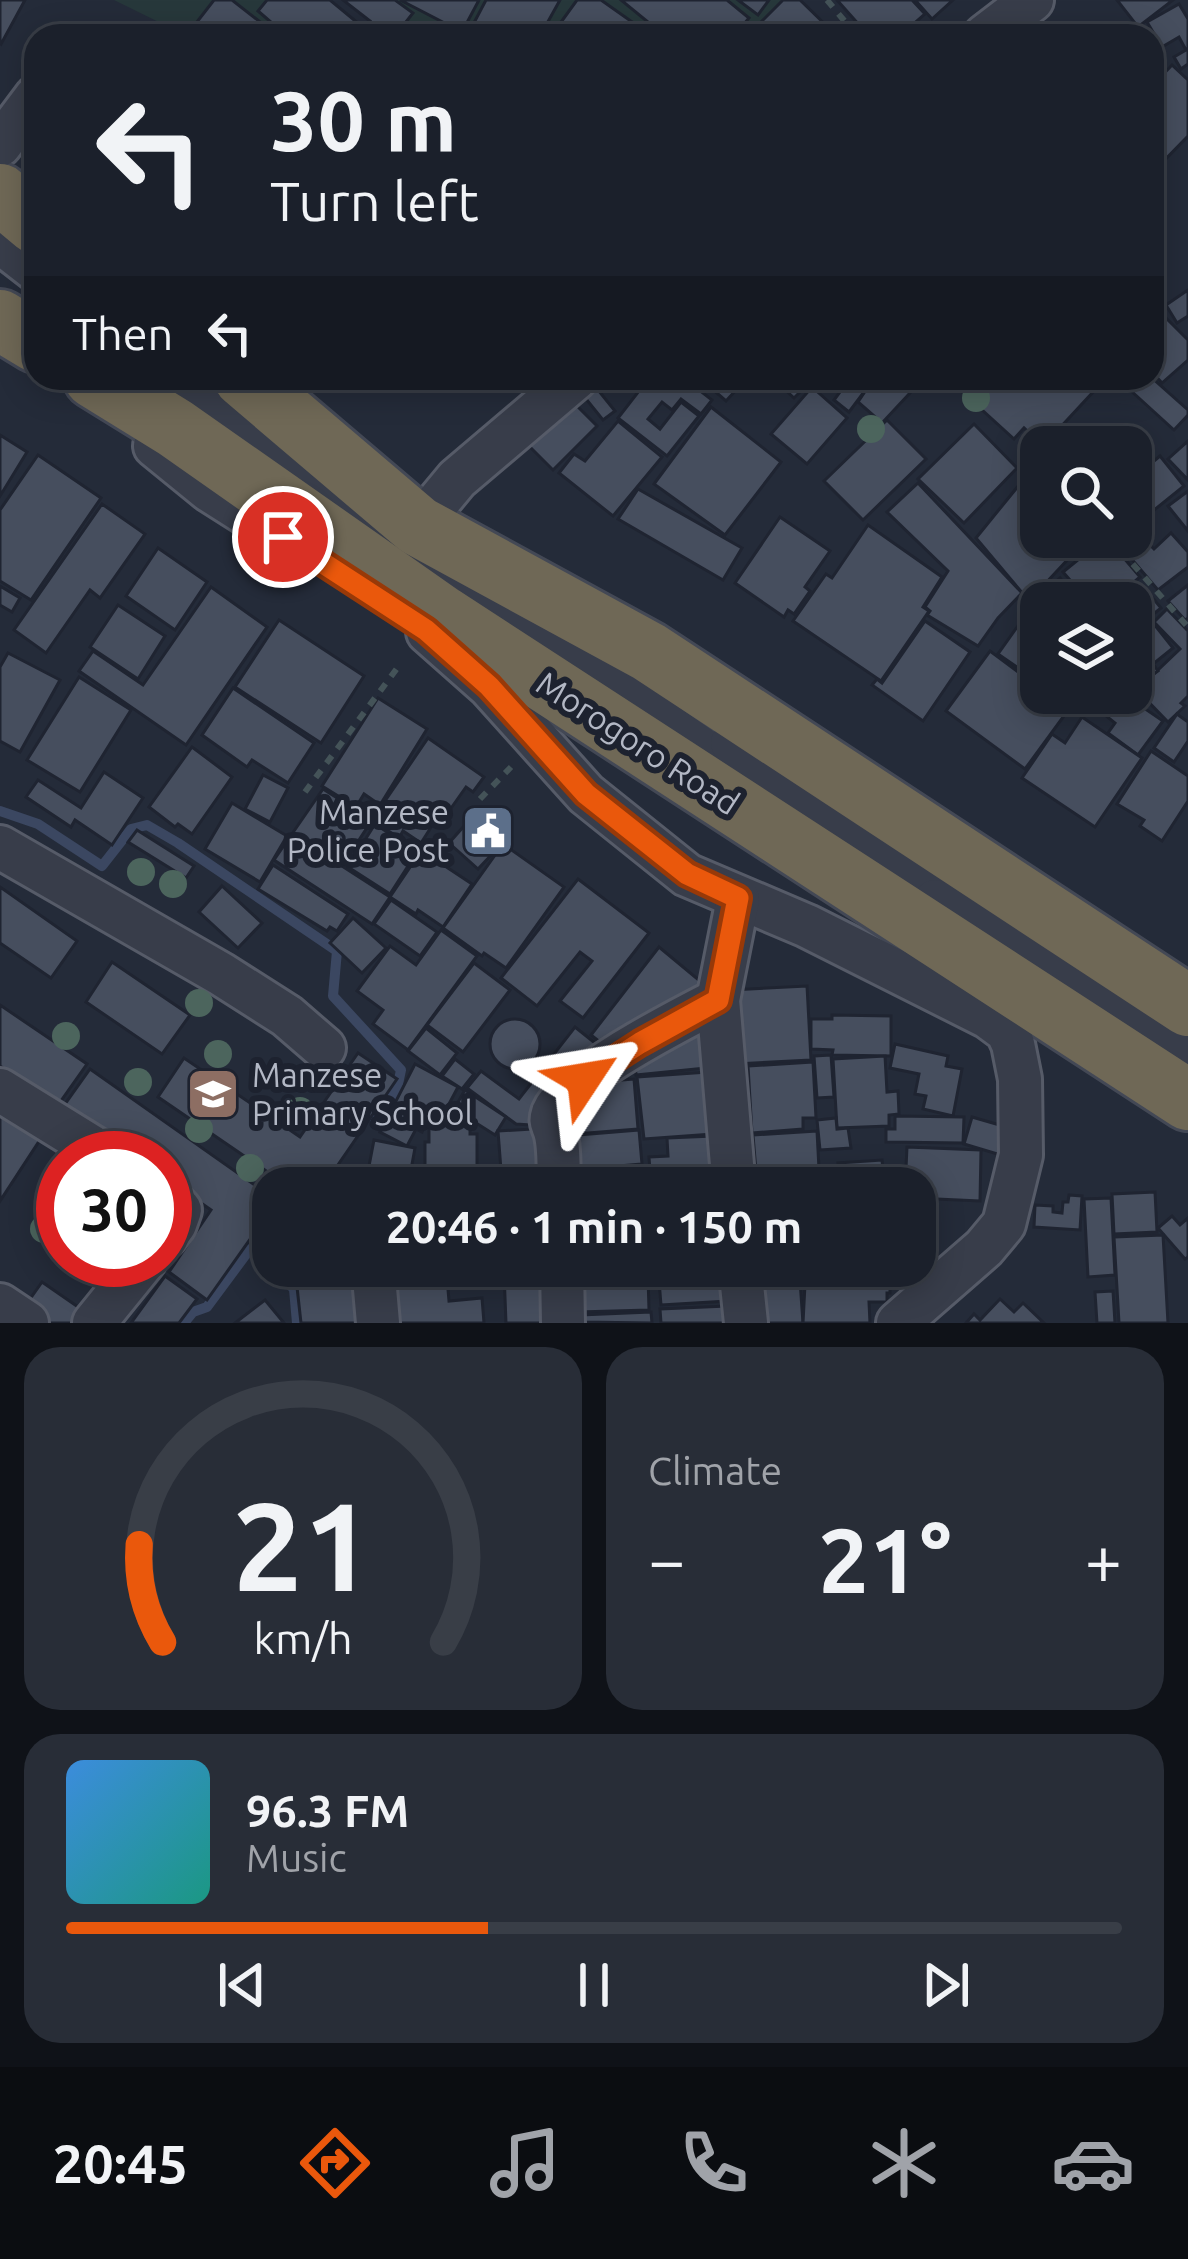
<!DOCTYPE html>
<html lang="en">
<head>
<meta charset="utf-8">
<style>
  body { margin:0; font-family:Ubuntu,sans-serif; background:#282d37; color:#f1f3f6; height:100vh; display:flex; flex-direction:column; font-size:45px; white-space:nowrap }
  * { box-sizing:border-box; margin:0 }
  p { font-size:39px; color:#a0a3a9 }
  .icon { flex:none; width:66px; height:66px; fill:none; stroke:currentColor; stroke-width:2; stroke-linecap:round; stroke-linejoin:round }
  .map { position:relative; height:1323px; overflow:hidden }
  .panel { display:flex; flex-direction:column; gap:24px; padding:24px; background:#0f1218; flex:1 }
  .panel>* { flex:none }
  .banner { position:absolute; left:24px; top:24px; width:1140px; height:366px; border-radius:36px; box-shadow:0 6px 30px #0003,0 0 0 3px #393e47; background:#1b202b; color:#f1f3f6; overflow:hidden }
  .tools { position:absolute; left:1020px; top:426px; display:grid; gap:24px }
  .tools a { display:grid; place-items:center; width:132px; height:132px; border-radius:24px; background:#1b202b; box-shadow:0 6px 30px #0003,0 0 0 3px #393e47; font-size:60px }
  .speed { position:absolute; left:36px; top:1131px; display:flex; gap:24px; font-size:60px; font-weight:700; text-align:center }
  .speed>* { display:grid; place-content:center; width:156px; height:156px; border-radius:50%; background:#1b202b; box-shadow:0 6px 30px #0003,0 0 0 3px #393e47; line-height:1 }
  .speed .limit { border:18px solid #d22; background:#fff; color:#111 }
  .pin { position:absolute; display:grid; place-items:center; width:102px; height:102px; color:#fff; margin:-51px; border:6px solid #fff; border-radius:50%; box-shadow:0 3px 12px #0007 }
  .me { position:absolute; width:132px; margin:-66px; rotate:57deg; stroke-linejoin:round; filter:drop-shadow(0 0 9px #0008) }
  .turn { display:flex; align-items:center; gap:42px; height:252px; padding:0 48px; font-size:54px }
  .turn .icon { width:156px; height:156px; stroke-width:2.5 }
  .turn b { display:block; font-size:84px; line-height:102px }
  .then { display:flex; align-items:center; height:114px; padding:0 48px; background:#0003; gap:24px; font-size:45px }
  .big { font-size:90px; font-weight:600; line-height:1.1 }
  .panel .card { flex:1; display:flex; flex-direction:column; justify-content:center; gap:18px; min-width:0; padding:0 42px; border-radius:36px; background:#282d37 }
  .panel .dial { align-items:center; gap:0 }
  .dial svg { height:312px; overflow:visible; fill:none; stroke:#393e47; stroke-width:7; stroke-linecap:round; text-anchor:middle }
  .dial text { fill:#f1f3f6; stroke:none }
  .song { display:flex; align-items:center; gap:36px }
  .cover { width:144px; height:144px; border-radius:18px; background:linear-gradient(135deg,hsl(210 70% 55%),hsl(170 70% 35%)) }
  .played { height:12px; border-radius:6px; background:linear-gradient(90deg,#ea580c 40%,#393e47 40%) }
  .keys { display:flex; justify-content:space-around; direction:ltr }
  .heat { display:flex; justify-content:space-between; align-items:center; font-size:66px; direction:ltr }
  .panel .tiles { flex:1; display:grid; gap:24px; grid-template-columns:1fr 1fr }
  .card:last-child { grid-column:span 2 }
  .trip { position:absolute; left:252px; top:1167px; width:684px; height:120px; border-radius:36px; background:#1b202b; box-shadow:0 6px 30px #0003,0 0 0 3px #393e47; font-weight:600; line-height:120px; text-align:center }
  .menu { display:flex; height:192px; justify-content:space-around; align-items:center; background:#0b0d11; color:#a0a3a9 }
  .menu .icon { width:84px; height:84px }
  .menu .selected { color:#ea580c }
  .menu b { font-size:54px; color:#f1f3f6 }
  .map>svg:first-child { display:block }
  .green { fill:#27383b }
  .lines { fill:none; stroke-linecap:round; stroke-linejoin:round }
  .stream { stroke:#3b4761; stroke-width:10 }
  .building { fill:#464e5e; stroke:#1f2431; stroke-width:3 }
  .minor-casing { stroke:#565b68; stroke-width:48 }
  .highway-casing { stroke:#434855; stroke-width:66 }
  .path { stroke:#445358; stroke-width:6; stroke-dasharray:9 9; stroke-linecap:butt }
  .minor { stroke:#383d4a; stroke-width:42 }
  .highway { stroke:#6f6856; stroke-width:60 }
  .tree { fill:#4c655d }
  .route-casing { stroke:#983908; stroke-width:30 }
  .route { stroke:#ea580c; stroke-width:21 }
  .labels { text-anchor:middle; stroke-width:12; stroke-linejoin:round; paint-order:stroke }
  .street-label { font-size:33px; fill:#b3b8c5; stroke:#1d222f }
  .poi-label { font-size:33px; fill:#b3b8c5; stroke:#1d222f; text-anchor:end }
</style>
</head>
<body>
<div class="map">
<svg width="1188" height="1323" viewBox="0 0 1188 1323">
  <rect width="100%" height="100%" fill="#242b39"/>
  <!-- green -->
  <g class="green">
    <path d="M114 0H277L317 36H187Z"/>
    <path d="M383 0H782L784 3 757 36H428Z"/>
  </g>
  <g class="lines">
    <!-- stream -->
    <g class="stream">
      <path d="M0 811 38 824 102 866 131 829 147 825 178 843 337 951 333 996 401 1070 397 1089 375 1121"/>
      <path d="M184 1323 193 1312 207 1307 250 1249H256L294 1289 297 1323"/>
    </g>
  </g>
  <!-- building -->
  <g class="building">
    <path d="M0 0H25L1 44 0 43Z"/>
    <path d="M214 0H232L278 36H204L193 27Z"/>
    <path d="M267 0H330L359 24 348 36H287L258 11Z"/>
    <path d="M343 0H395L413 13 395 36H374L364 28 370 21Z"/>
    <path d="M400 0H479L462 32Z"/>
    <path d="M486 0H560L540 36H467Z"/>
    <path d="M577 0H601L652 36H566L556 29Z"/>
    <path d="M621 0H727L749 18 734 36H665Z"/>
    <path d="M738 0H769L758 15Z"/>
    <path d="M783 0H800L837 36H747Z"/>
    <path d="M837 0H912L925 14 900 36H869Z"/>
    <path d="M915 0H953L932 19Z"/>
    <path d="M1117 0H1173L1138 27Z"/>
    <path d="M1179 4 1188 19V64L1181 69 1174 57 1186 50 1179 37 1162 47 1147 22Z"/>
    <path d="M1172 65 1188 80V136L1152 173V86Z"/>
    <path d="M1188 290V316L1177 323 1166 305Z"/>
    <path d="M1162 314 1188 340V360L1162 383 1152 372V323Z"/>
    <path d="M649 378H670L683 389 689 382 712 400 701 414 681 399 672 410 662 402 648 419 660 429 681 402 699 416 667 456 618 418Z"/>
    <path d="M718 378H725L737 389 726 401 710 387Z"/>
    <path d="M762 378H813V379L794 398 779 384 774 389Z"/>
    <path d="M874 378H922L923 379 882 423 858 402Z"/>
    <path d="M947 378H1106L1043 446 1024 428 1014 439Z"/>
    <path d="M1139 378H1152L1188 410V415L1174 430 1129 389Z"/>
    <path d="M590 380 615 411 603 420 578 389Z"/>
    <path d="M848 381 864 392 849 412 834 400Z"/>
    <path d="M812 387 847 418 807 464 771 434Z"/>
    <path d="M563 392 597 426 553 470 519 436Z"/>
    <path d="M711 407 781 462 725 535 654 484Z"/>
    <path d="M887 420 926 459 863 520 824 481Z"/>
    <path d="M618 421 662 457 613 516 559 473 574 454 585 461Z"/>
    <path d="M974 424 1017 468 964 523 918 479Z"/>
    <path d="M0 435 27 452 0 496Z"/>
    <path d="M1188 441V480L1168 459Z"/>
    <path d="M38 455 101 498 31 600 0 581V510Z"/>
    <path d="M1160 456 1184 486 1138 523 1131 514V480Z"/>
    <path d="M1032 469 1041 477V537H1082L1067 553 1071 556 1029 601 976 538Z"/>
    <path d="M918 483 1022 593 998 618 978 646 927 615 930 611 925 607 948 571 887 512Z"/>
    <path d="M638 489 742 548 723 580 618 519Z"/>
    <path d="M1188 491V531L1168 506Z"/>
    <path d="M102 504 145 534 100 598 90 590 46 653 14 630Z"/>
    <path d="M780 517 830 551 805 587 810 591 794 614 788 610 784 617 735 583Z"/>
    <path d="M868 525 942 577 923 607 929 611 881 681 793 621 826 574 832 578Z"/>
    <path d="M1171 533 1188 552V567L1158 590 1129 556 1146 541 1154 549Z"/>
    <path d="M1106 537 1140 577 1109 603H1090L1063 572Z"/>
    <path d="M158 548 207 582 175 630 126 596Z"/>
    <path d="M1060 578 1081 603H1050L1042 594Z"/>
    <path d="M1188 585V618L1185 620 1168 601Z"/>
    <path d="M0 586 20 598 12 612 0 605Z"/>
    <path d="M211 587 267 627 186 745 79 671 93 651 143 685Z"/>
    <path d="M1123 593 1137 609 1152 597 1161 608 1131 632V603H1111Z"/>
    <path d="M118 605 165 636 138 679 90 647Z"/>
    <path d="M1032 606 1041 613V684L998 654Z"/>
    <path d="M1167 609 1188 631V696L1181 703 1185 706 1168 722 1137 690 1180 649 1154 622Z"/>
    <path d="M1150 619 1173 648 1153 664 1158 671 1135 688 1131 683V634Z"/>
    <path d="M279 620 364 676 321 743 235 687Z"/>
    <path d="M925 621 970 652 923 721 872 685 877 679 882 683Z"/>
    <path d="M990 651 1041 689V693H1047L1069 709 1025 769 946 711Z"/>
    <path d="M8 653 60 680 20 752 0 741V667Z"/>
    <path d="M79 677 131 710 80 792 27 760Z"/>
    <path d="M233 688 314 743 288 783 252 760 247 767 202 735Z"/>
    <path d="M1053 693H1094L1080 713Z"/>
    <path d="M1097 693H1122L1163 721 1138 755 1108 733 1115 723 1090 703Z"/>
    <path d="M378 698 427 729 380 805 364 794 356 807 322 786Z"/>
    <path d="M1177 714 1188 722V741L1174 762 1154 748Z"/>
    <path d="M1082 717 1142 758 1095 827 1022 778 1052 734 1065 743Z"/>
    <path d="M428 738 484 777 473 792 466 787 442 821 437 818 421 843 403 831 399 838 372 820Z"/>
    <path d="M192 747 232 777 192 834 178 824 175 827 149 807Z"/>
    <path d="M1151 751 1188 776V801L1162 841 1140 826 1144 820 1117 804Z"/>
    <path d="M104 772 143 798 112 845 75 820 71 827 26 797 38 780 81 808Z"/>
    <path d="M263 775 288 788 270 822 245 809Z"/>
    <path d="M323 789 372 820 342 866 390 897 372 924 274 860Z"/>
    <path d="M232 803 287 836 260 882 205 849Z"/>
    <path d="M480 808 510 835 478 869 449 843Z"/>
    <path d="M375 824 417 852 390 894 348 867Z"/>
    <path d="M137 830 194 866 186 878 128 842Z"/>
    <path d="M435 839 449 848 439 862 472 884 443 927 418 910 416 914 390 897 423 848 427 851Z"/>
    <path d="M503 844 564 887 506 968 484 953 482 956 443 928Z"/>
    <path d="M273 865 348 914 337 931 330 927 327 931 258 889Z"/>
    <path d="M578 879 649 933 583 1018 560 1001 592 961 580 952 537 1006 501 978Z"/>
    <path d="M222 886 262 923 238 948 199 912Z"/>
    <path d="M0 887 77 941 51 978 0 943Z"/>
    <path d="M391 900 437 932 420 956 374 924Z"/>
    <path d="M353 918 386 948 362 973 330 943Z"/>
    <path d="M441 930 477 956 408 1050 373 1024 383 1010 357 991 390 946 416 965Z"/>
    <path d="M659 947 706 986 615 1054 591 1035Z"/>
    <path d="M112 962 190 1015 162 1054 86 1002Z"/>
    <path d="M474 963 510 990 463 1052 427 1025Z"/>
    <path d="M807 986 811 1060 735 1064 731 990Z"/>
    <path d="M0 1005 87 1064 58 1105 0 1066Z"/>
    <path d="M832 1015 891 1016V1056L832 1055 833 1050 811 1049V1019H832Z"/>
    <circle cx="515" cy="1044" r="25"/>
    <path d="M575 1027 600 1047 531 1125 516 1124 467 1088 481 1071 519 1099Z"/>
    <path d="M426 1028 457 1053 440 1075 408 1051Z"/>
    <path d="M703 1032 706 1068 636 1075 634 1053Z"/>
    <path d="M895 1044 948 1056 946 1066 962 1069 953 1116 923 1109 926 1096 915 1094 919 1074 890 1068Z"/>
    <path d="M358 1053 397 1079 322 1188H291L158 1097 184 1058 300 1137Z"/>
    <path d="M831 1055 834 1097 817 1098 814 1056Z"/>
    <path d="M885 1056 887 1092 898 1091 899 1114 889 1115V1126L837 1128 833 1059Z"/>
    <path d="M455 1059 474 1074 462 1089 442 1076Z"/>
    <path d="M813 1062 816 1118H803V1129L752 1133 748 1066Z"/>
    <path d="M415 1064 458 1087 441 1119 431 1114 422 1132 416 1129 407 1146 380 1132Z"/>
    <path d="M90 1069 273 1198V1207L207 1300 169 1272 211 1210 165 1178V1158H136L63 1107Z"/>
    <path d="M708 1072 713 1134 644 1139 637 1077Z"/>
    <path d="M634 1079 638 1129 563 1135 585 1083Z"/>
    <path d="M465 1090 506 1117 495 1135 454 1109Z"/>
    <path d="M0 1102 49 1126 0 1201Z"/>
    <path d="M895 1116 964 1117 963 1143 886 1142V1129H895Z"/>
    <path d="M972 1117 1010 1128 1014 1159 964 1144Z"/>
    <path d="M836 1118 837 1129 848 1128 851 1148 820 1150 817 1120Z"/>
    <path d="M429 1121H470V1134H477V1188H359L360 1175 425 1174V1142H429Z"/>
    <path d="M549 1128 551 1167 501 1170 498 1131Z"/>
    <path d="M639 1130 642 1164 571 1170 566 1136Z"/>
    <path d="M817 1131 819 1169H808L809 1177 820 1176 821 1188H751L750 1171H756L753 1135Z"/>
    <path d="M714 1136 716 1181 651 1184 649 1157 668 1156 667 1138Z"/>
    <path d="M374 1140 415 1148 410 1175 369 1166Z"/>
    <path d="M907 1147 981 1150 980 1201 915 1198V1188H892L893 1167 906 1168Z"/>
    <path d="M882 1160 885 1188H840L838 1163Z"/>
    <path d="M643 1168 644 1188H572L571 1171Z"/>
    <path d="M529 1171V1188H483V1172Z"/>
    <path d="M1155 1192 1157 1232 1114 1234 1112 1194Z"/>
    <path d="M1069 1195 1082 1196 1080 1230 1034 1227 1035 1205 1053 1206V1212L1062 1213 1063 1202H1068Z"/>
    <path d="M1111 1198 1115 1275 1088 1277 1084 1199Z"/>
    <path d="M1172 1216 1180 1225 1188 1218V1257L1185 1259 1158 1228Z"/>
    <path d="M1163 1235 1168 1323H1119L1114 1237Z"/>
    <path d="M323 1266H363L362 1275 323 1273Z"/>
    <path d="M379 1266H446L449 1301 482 1298 484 1323H384Z"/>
    <path d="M576 1266H648V1275L577 1278Z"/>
    <path d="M726 1266 728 1301 661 1305 658 1268Z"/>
    <path d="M754 1266H799L803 1323H750Z"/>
    <path d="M847 1266H890V1293H887V1302H869L870 1323H803L805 1284H844V1288H848Z"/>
    <path d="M548 1270 551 1323H506L504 1272Z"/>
    <path d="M165 1276 197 1299 179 1323H131Z"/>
    <path d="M648 1276 649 1310 578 1312 576 1279Z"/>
    <path d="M366 1281 370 1323H301L297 1287Z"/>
    <path d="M42 1282 81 1309 72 1323H43L23 1309Z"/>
    <path d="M1113 1291 1115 1323H1097L1095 1292Z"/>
    <path d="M1000 1299 1014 1312 1023 1303 1044 1323H966L974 1314 980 1320Z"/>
    <path d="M265 1300 284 1323H235Z"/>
    <path d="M727 1306 728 1323H661L660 1309Z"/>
    <path d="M651 1312 652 1323 580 1322V1315Z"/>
  </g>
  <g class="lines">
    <!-- minor casing -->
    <g class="minor-casing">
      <g id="minor">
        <path d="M985 36 1032 0"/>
        <path d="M0 145 36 97"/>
        <path d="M0 242 36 270"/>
        <path d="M157 378 480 594 751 783"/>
        <path d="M155 446 209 490 275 532"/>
        <path d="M418 526 457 479 576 378"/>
        <path d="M428 632 489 686 586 794 687 875 807 926 988 1017 1007 1031 1013 1044 1020 1079 1021 1155 1004 1224 984 1248 898 1323"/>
        <path d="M732 743 806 794 976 902"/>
        <path d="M0 847 221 974 287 1016 324 1048"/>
        <path d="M935 901 1188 1060"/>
        <path d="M0 1090 110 1158"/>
        <path d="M559 1188C558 1170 560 1148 555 1131 552 1122 550 1122 553 1113 568 1076 681 1019 718 1000"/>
        <path d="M734 1188 718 1000 738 899"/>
        <path d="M165 1194 180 1210 175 1224 165 1237"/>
        <path d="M373 1266 378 1323"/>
        <path d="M562 1266 563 1323"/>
        <path d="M740 1266 746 1323"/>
        <path d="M0 1305 27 1323"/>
        <path d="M94 1323 145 1260"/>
      </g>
    </g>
    <!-- highway casing -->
    <g class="highway-casing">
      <g id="highway">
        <path d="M0 194 36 224"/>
        <path d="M0 320 36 342"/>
        <path d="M94 378 175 428 443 616 1188 1100"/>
        <path d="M244 378 418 526 649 652 1188 1006"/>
      </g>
    </g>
    <!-- path -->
    <g class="path">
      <path d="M827 0 857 36"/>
      <path d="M1032 457 1041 466"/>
      <path d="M1109 537 1188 627"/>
      <path d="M305 792 401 663"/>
      <path d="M480 799 511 767"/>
    </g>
    <!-- minor -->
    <use href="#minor" class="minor"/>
    <!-- highway -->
    <use href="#highway" class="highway"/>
  </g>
  <!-- trees -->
  <g class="tree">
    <circle cx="976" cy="398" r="14"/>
    <circle cx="871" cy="429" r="14"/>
    <circle cx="141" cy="872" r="14"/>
    <circle cx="173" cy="884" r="14"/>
    <circle cx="199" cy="1003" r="14"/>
    <circle cx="66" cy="1036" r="14"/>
    <circle cx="218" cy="1054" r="14"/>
    <circle cx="138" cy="1082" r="14"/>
    <circle cx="300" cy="1111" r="14"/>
    <circle cx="199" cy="1129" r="14"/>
    <circle cx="250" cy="1168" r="14"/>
    <circle cx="44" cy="1229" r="14"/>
  </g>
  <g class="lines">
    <!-- route casing -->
    <g class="route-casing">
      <path id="route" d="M283 537 426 630 489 686 586 794 687 874 738 898 718 1000 640 1043 584 1079"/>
    </g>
    <!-- route -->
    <use href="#route" class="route"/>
  </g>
  <!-- icons -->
  <defs>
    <g id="civic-square" transform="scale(2.7)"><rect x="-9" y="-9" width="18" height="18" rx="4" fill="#5c6f8a" stroke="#1d222f"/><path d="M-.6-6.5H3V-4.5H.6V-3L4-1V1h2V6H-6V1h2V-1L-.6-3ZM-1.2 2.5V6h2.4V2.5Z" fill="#fff"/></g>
    <g id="school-square" transform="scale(2.7)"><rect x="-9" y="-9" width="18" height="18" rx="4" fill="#8d6e63" stroke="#1d222f"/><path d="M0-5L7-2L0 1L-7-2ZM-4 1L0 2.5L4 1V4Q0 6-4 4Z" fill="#fff"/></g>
  </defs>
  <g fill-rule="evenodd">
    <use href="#civic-square" x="488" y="831"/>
    <use href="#school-square" x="213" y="1094"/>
  </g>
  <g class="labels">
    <!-- street labels -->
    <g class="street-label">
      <text transform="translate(638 743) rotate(33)" y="12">Morogoro Road</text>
    </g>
    <!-- poi labels -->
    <g class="poi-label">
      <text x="449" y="824">Manzese<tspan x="449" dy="38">Police Post</tspan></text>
      <text x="252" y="1087" text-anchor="start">Manzese<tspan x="252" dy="38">Primary School</tspan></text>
    </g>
  </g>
</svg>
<div class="tools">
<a><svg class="icon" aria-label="search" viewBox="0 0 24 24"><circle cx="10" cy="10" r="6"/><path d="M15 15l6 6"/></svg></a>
<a><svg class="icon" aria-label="layers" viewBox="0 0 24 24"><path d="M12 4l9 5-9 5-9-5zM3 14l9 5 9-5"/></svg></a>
</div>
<div class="speed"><div class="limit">30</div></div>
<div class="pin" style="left:283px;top:537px;background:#d93025"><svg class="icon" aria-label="arrive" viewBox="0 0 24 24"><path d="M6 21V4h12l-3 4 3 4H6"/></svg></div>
<svg class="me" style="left:584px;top:1079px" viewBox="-20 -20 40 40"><path d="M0-17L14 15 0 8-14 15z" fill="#ea580c" stroke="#fff" stroke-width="4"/></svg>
<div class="trip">20:46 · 1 min · 150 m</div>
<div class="banner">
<div class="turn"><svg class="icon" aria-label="left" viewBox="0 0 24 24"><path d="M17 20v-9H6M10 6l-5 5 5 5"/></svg><div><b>30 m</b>Turn left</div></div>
<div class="then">Then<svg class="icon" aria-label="left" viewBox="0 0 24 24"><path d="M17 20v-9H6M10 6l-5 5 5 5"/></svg></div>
</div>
</div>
<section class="panel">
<div class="tiles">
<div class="card dial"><svg viewBox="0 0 100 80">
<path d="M14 69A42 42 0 1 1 86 69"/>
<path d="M14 69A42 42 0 0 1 8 44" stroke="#ea580c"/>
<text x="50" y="56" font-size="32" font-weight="700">21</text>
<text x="50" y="72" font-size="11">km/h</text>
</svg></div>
<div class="card"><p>Climate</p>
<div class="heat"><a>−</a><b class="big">21°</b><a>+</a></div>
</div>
<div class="card">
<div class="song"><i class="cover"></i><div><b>96.3 FM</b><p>Music</p></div></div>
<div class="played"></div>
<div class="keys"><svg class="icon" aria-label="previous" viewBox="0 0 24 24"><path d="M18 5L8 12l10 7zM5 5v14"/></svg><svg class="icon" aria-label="pause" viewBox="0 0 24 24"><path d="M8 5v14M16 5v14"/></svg><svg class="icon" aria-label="next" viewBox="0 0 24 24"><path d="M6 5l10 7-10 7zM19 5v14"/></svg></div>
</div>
</div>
</section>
<nav class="menu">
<b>20:45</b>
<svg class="icon selected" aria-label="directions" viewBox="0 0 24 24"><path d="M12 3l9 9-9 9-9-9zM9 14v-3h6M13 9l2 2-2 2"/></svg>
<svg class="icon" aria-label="music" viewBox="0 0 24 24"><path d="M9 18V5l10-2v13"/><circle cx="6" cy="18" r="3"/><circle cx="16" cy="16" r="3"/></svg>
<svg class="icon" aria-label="phone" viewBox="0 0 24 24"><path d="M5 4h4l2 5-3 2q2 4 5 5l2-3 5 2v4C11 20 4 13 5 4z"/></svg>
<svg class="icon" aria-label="climate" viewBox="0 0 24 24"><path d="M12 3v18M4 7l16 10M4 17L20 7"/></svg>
<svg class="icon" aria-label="car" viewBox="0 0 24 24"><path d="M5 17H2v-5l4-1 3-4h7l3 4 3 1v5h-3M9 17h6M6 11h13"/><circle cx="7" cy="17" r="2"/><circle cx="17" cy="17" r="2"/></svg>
</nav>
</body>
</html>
